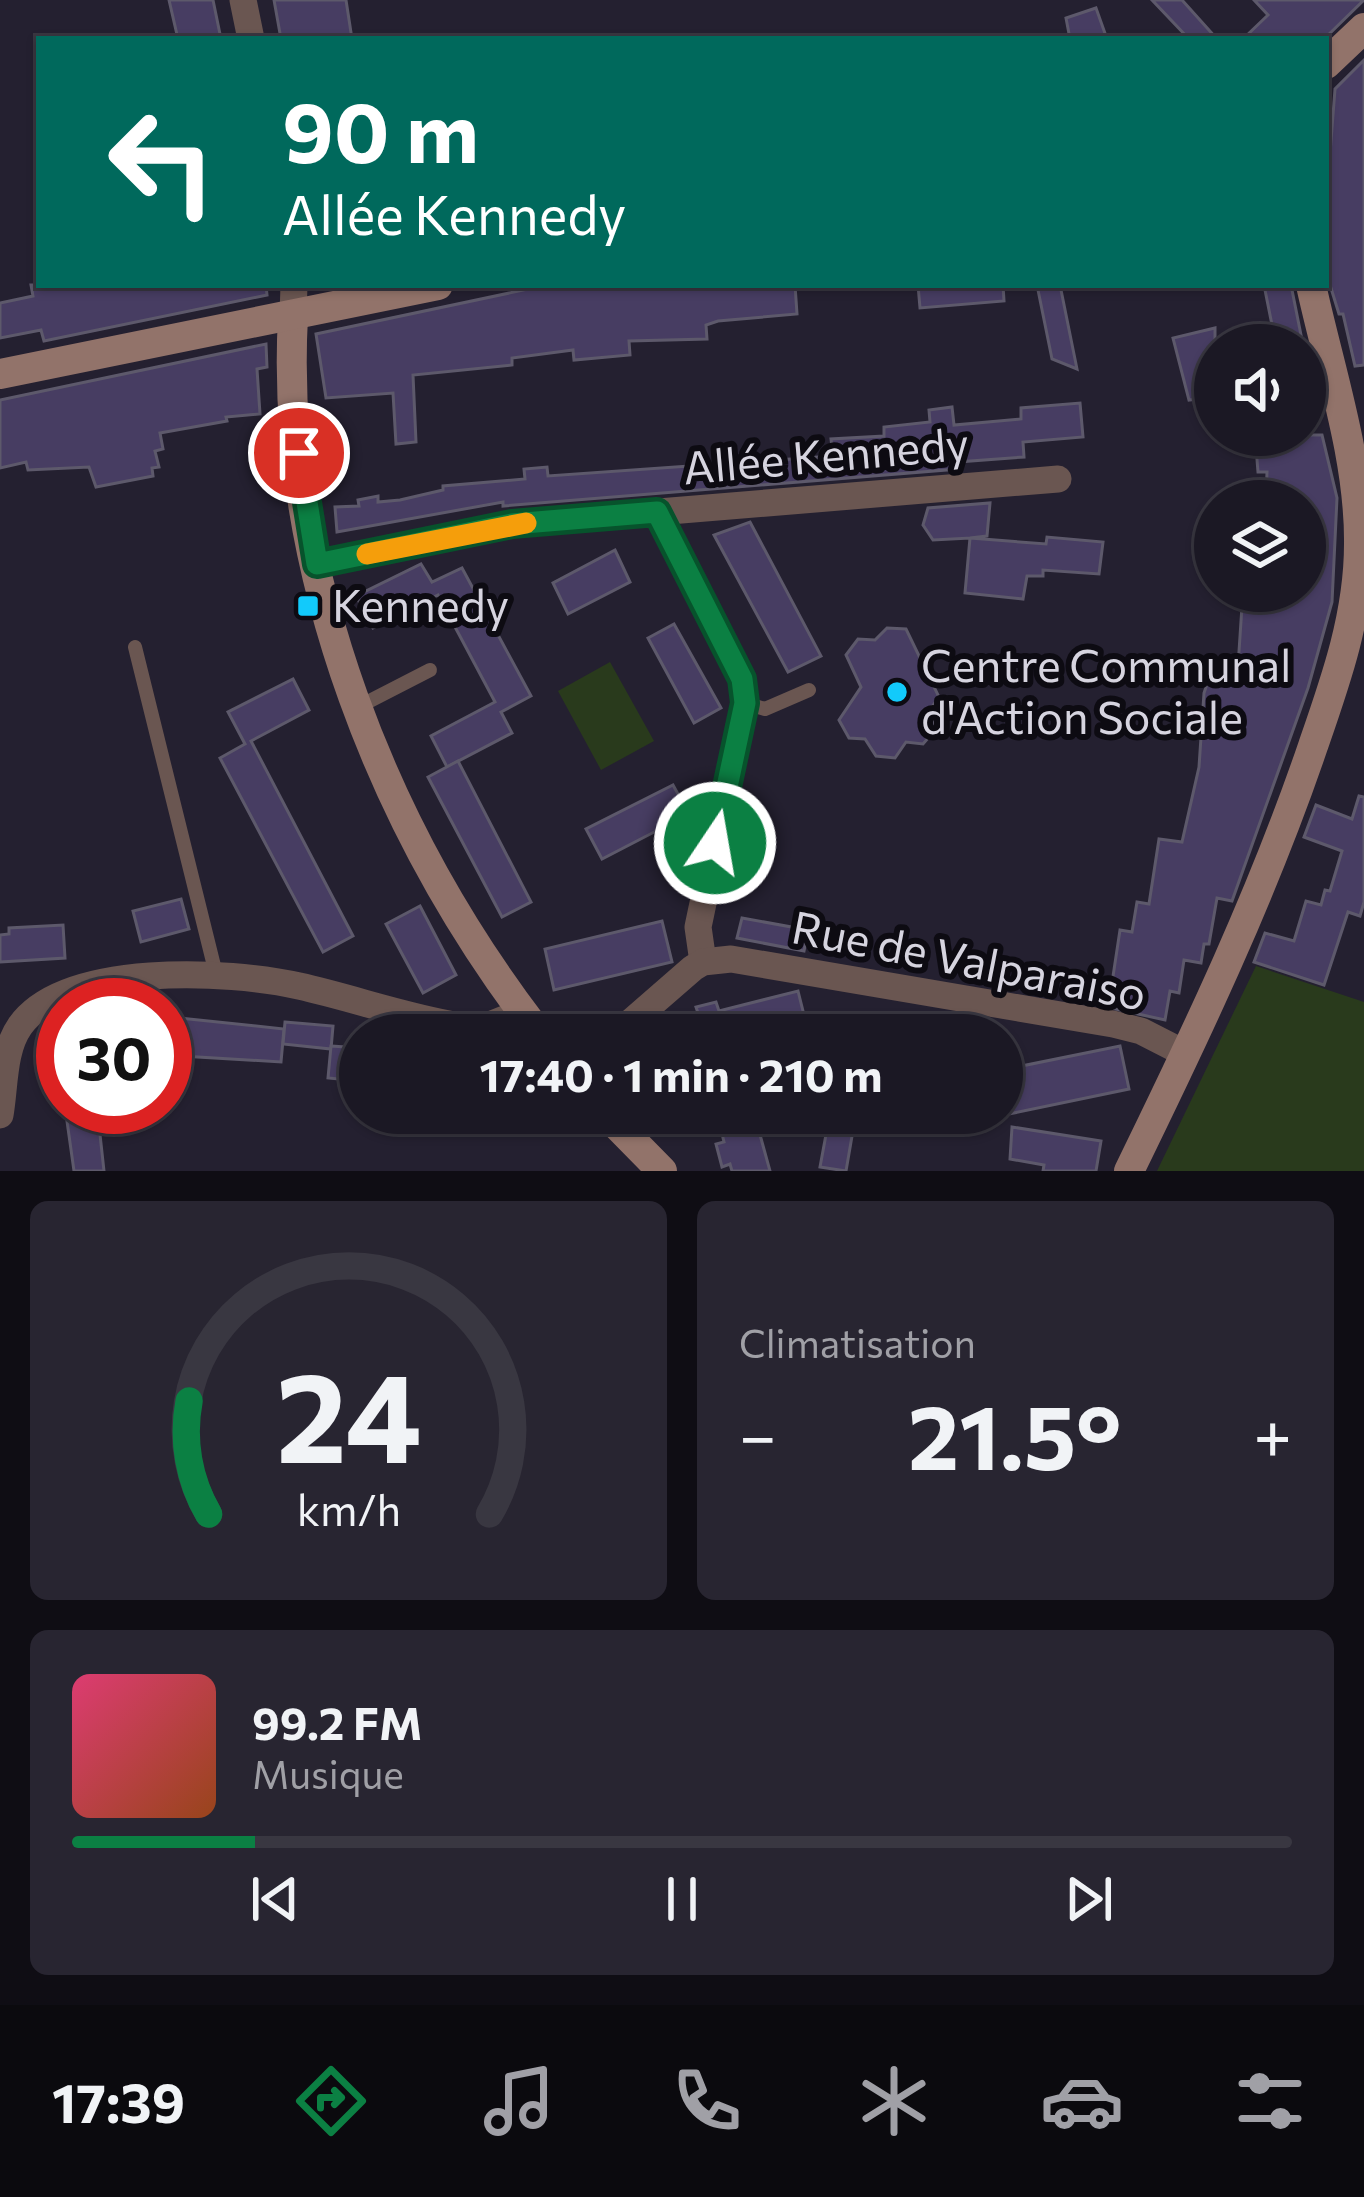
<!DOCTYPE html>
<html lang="fr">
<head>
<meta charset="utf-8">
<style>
  body { margin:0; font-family:Commissioner,sans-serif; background:#282531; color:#f1f3f6; height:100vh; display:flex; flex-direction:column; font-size:45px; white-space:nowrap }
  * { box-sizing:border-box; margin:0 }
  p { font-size:39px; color:#a0a0a6 }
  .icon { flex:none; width:66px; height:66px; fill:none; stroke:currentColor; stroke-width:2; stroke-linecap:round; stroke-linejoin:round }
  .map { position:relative; height:1171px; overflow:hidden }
  .details { display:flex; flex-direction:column; gap:30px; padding:30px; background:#0f0d14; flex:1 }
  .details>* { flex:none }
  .top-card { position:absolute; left:36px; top:36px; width:1293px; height:252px; border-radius:0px; box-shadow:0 3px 9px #0004,0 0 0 3px #393741; background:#00695c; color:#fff; overflow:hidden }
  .tools { position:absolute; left:1194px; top:324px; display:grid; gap:24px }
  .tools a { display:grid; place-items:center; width:132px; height:132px; border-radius:50%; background:#1b1824; box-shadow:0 3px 9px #0004,0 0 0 3px #393741; font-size:60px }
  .speed { position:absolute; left:36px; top:978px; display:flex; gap:24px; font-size:60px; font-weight:700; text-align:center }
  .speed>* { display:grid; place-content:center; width:156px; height:156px; border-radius:50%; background:#1b1824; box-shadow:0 3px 9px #0004,0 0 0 3px #393741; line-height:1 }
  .speed .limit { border:18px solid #d22; background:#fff; color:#111 }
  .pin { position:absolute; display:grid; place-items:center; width:102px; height:102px; color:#fff; margin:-51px; border:6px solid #fff; border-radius:50%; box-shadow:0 3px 12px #0007 }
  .me { position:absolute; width:132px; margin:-66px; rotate:12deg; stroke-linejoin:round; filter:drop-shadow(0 0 9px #0008) }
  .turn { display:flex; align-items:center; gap:42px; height:252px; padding:0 48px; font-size:54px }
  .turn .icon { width:156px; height:156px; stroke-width:2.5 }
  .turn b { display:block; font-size:84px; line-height:102px }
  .big { font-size:90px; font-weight:700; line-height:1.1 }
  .details .tile { flex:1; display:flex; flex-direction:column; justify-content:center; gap:18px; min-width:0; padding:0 42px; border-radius:18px; background:#282531 }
  .details .dial { align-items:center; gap:0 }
  .dial svg { height:312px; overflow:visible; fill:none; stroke:#393741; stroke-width:7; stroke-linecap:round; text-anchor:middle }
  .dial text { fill:#f1f3f6; stroke:none }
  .song { display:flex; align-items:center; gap:36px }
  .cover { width:144px; height:144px; border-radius:18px; background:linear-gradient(135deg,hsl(340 70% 55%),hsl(20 70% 35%)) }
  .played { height:12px; border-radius:6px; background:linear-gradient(90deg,#0b8043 15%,#393741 15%) }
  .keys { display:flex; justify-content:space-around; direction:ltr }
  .heat { display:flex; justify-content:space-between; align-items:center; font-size:66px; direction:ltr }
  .details .tiles { flex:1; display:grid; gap:30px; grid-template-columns:1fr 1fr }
  .tile:last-child { grid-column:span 2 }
  .trip { position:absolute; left:339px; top:1014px; width:684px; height:120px; border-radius:60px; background:#1b1824; box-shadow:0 3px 9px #0004,0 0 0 3px #393741; font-weight:700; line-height:120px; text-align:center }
  .tab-bar { display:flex; height:192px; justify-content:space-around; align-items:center; background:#0b0a0e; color:#a0a0a6 }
  .tab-bar .icon { width:84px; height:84px }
  .tab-bar .active { color:#0b8043 }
  .tab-bar b { font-size:54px; color:#f1f3f6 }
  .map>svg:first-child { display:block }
  .green { fill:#293a1c }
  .building { fill:#473d62; stroke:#5d596b; stroke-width:3 }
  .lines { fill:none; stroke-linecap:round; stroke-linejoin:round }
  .lane { stroke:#6a5651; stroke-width:14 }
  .street { stroke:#6a5651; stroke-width:27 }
  .secondary { stroke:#92736a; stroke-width:30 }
  .route-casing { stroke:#07532c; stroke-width:30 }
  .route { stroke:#0b8043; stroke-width:21 }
  .slow { stroke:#f59e0b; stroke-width:21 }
  .poi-dot { fill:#12cafb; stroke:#0d0b12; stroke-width:4.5 }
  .labels { text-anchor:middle; stroke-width:12; stroke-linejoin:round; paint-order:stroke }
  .street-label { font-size:45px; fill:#d6d4df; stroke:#0d0b12 }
  .poi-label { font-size:45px; fill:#d6d4df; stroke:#0d0b12; text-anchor:start }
</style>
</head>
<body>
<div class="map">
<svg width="1364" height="1171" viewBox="0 0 1364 1171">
  <rect width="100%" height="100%" fill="#242030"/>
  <!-- green -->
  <g class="green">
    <path d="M610 662 654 741 601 770 558 691Z"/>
    <path d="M1256 966 1364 1002V1171H1157Z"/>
  </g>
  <!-- building -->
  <g class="building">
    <path d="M169 0H213L221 39H178Z"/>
    <path d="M274 0H346L352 39H281Z"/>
    <path d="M1152 0H1182L1217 39H1189Z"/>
    <path d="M1254 0H1364L1324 39H1243L1268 15Z"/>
    <path d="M1096 8 1107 39H1070L1066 18Z"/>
    <path d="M1364 60V365L1355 366 1343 314H1339L1326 272V206L1335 89Z"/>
    <path d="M31 285H266L267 295 44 341 41 330 0 338V303L33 296Z"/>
    <path d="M547 285H795L797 314 718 321 706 325 707 339 629 341 630 355 574 360 573 350 512 358V365L413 375 416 442 396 444 393 393 326 398 316 334Z"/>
    <path d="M918 285H1003L1004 301 920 308Z"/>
    <path d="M1037 285H1060L1077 369 1052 359Z"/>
    <path d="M1264 285H1291L1303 345H1276Z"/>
    <path d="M1215 328V397L1189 400 1173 338Z"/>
    <path d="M266 344 267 367 257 369 260 414 226 417 227 421 160 433 163 449 155 451 159 467 152 468 153 476 96 487 89 467 28 470 26 462 0 468V400Z"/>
    <path d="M1080 403 1083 437 1023 442 1024 457 958 462V469L503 506V502L337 532 335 507 359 506 358 500 378 496V502L400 500 443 490V486L525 479 524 469 547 467 548 476 833 456 831 439 884 436V427L930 422 929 410 952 407 954 425 1021 419V408Z"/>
    <path d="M1268 435H1322L1337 498 1332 602 1308 688 1232 901 1217 898 1209 944H1204L1201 963 1184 960 1179 993 1170 991 1165 1020 1071 999 1075 977 1112 983 1120 930 1132 932 1137 902 1149 904 1159 839 1182 842 1199 767 1204 693 1208 681 1237 682 1242 606 1263 607 1265 591H1305V501H1266L1267 472H1258L1256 447 1269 446Z"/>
    <path d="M990 503 987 536 970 538 1046 544 1047 537 1103 542 1099 574 1043 570V576H1027L1023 599 965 593 970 538 933 540 923 525 928 508Z"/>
    <path d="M750 522 821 656 788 672 714 535Z"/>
    <path d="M615 550 630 582 568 614 553 583Z"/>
    <path d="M421 564 432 582 462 568 531 696 501 712 512 733 447 767 431 736 495 702 438 595 373 628 356 596Z"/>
    <path d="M674 624 721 708 694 723 648 638Z"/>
    <path d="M887 628 906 629 939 697 929 711 936 729 923 744 906 742 895 758 876 756 865 739 849 738 839 720 861 687 846 655 858 639 875 640Z"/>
    <path d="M293 679 309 710 251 741 353 936 323 952 220 758 245 744 228 712Z"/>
    <path d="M458 761 531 902 502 917 428 777Z"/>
    <path d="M673 785 689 814 602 859 586 829Z"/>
    <path d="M1359 796 1364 797V902L1360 916 1348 912 1324 985 1254 962 1265 933 1294 941 1306 901 1321 905 1325 890 1330 891 1342 851 1304 837 1316 805 1352 819Z"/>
    <path d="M181 899 189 929 141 942 133 911Z"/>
    <path d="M420 906 456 975 423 993 386 924Z"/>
    <path d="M742 918 808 930 804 951 737 938Z"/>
    <path d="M662 921 672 962 554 990 545 949Z"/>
    <path d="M63 925 65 958 0 962V935L9 934V928Z"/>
    <path d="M798 991 809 1035H654L653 1028 699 1016 696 1007 716 1002 719 1011Z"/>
    <path d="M170 1017 284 1029 281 1062 165 1055V1025L170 1024Z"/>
    <path d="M285 1022 333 1026 331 1049 283 1044Z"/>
    <path d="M331 1046 360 1048V1081L328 1078Z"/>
    <path d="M1120 1046 1129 1089 1009 1114 1002 1070Z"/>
    <path d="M65 1107H97L104 1171H74Z"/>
    <path d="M717 1113H754L770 1171H732L730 1164 722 1167 716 1144 724 1142Z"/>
    <path d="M830 1113H856L846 1171 820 1167Z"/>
    <path d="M1012 1127 1101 1141 1096 1171H1043L1044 1165 1010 1159Z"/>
  </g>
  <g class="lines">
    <!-- lane -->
    <g class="lane">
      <path d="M135 647 217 978"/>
      <path d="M745 703 765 709 809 690"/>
      <path d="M358 707 430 670"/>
    </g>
    <!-- street -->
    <g class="street">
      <path d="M243 0 251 39"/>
      <path d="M293 316 294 285"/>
      <path d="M657 512 742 679 745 703 698 927 703 962"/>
      <path d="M317 564 512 524 1058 479"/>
      <path d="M616 1035 693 968 703 962 731 959 1113 1024 1141 1031 1186 1054"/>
      <path d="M0 1115C5 1086 3 1050 20 1026 65 962 229 970 299 986 353 998 405 1017 460 1026H487L522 1012"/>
    </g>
    <!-- secondary -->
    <g class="secondary">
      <path d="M1326 64 1364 28"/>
      <path d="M293 316C279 572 385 835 540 1035"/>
      <path d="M0 374 438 285"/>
      <path d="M605 1113 662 1171"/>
      <path d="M1129 1171C1197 1032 1263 893 1313 746 1336 680 1359 615 1359 544 1360 458 1329 368 1311 285"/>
    </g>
  </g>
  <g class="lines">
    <!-- route casing -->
    <g class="route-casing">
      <path id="route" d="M299 453 317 564 512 524 657 512 742 679 745 703 715 843"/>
    </g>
    <!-- route -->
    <use href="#route" class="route"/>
    <!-- slow -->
    <path class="slow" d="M367 554 526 523"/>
  </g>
  <!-- markers -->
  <g class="poi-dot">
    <rect x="296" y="594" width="24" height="24" rx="6"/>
    <circle cx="897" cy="692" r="12"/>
  </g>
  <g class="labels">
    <!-- street labels -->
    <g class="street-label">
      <text transform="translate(826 456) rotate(-5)" y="16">Allée Kennedy</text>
      <text transform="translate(969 961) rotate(11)" y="16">Rue de Valparaiso</text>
    </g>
    <!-- poi labels -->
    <g class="poi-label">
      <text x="332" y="622">Kennedy</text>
      <text x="921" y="682">Centre Communal<tspan x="921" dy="52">d'Action Sociale</tspan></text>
    </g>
  </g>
</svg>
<div class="tools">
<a><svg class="icon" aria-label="sound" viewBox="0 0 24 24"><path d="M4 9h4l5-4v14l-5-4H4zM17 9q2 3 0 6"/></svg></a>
<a><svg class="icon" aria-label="layers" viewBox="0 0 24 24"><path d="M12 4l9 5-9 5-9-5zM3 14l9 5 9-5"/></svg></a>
</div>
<div class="speed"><div class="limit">30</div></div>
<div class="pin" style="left:299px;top:453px;background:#d93025"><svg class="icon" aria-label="arrive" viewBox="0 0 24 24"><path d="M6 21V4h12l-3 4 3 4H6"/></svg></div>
<svg class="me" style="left:715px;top:843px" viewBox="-20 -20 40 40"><circle r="17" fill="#0b8043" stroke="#fff" stroke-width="3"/><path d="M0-11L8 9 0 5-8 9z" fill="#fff"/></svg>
<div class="trip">17:40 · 1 min · 210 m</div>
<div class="top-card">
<div class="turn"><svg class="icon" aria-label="left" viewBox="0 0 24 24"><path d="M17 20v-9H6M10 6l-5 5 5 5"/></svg><div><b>90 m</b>Allée Kennedy</div></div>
</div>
</div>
<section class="details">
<div class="tiles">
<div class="tile dial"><svg viewBox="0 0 100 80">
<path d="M14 69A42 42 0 1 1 86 69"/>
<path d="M14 69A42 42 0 0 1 9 40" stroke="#0b8043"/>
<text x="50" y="56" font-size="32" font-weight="700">24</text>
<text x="50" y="72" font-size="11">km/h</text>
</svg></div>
<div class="tile"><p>Climatisation</p>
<div class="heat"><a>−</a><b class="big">21.5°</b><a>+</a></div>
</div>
<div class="tile">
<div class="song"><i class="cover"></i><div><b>99.2 FM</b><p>Musique</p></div></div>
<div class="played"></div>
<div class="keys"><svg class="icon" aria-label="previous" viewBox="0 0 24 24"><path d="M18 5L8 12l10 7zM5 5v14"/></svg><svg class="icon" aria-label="pause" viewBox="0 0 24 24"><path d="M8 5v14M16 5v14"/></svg><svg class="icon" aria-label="next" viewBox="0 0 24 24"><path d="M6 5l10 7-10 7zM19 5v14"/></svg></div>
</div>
</div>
</section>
<nav class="tab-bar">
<b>17:39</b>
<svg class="icon active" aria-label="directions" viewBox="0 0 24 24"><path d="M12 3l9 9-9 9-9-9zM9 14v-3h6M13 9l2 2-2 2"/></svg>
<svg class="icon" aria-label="music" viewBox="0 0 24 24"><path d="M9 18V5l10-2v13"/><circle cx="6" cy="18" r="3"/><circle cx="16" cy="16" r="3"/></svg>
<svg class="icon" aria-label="phone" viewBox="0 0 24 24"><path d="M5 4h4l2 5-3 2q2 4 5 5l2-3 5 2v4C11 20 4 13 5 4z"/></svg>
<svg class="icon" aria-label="climate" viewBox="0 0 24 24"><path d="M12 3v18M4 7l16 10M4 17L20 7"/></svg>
<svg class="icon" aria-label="car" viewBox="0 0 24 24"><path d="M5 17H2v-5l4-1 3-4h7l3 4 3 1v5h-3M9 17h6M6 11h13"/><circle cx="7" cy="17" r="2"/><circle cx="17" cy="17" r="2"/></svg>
<svg class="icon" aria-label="filters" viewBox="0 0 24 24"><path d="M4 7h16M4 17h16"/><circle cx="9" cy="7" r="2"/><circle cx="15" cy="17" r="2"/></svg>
</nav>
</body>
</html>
